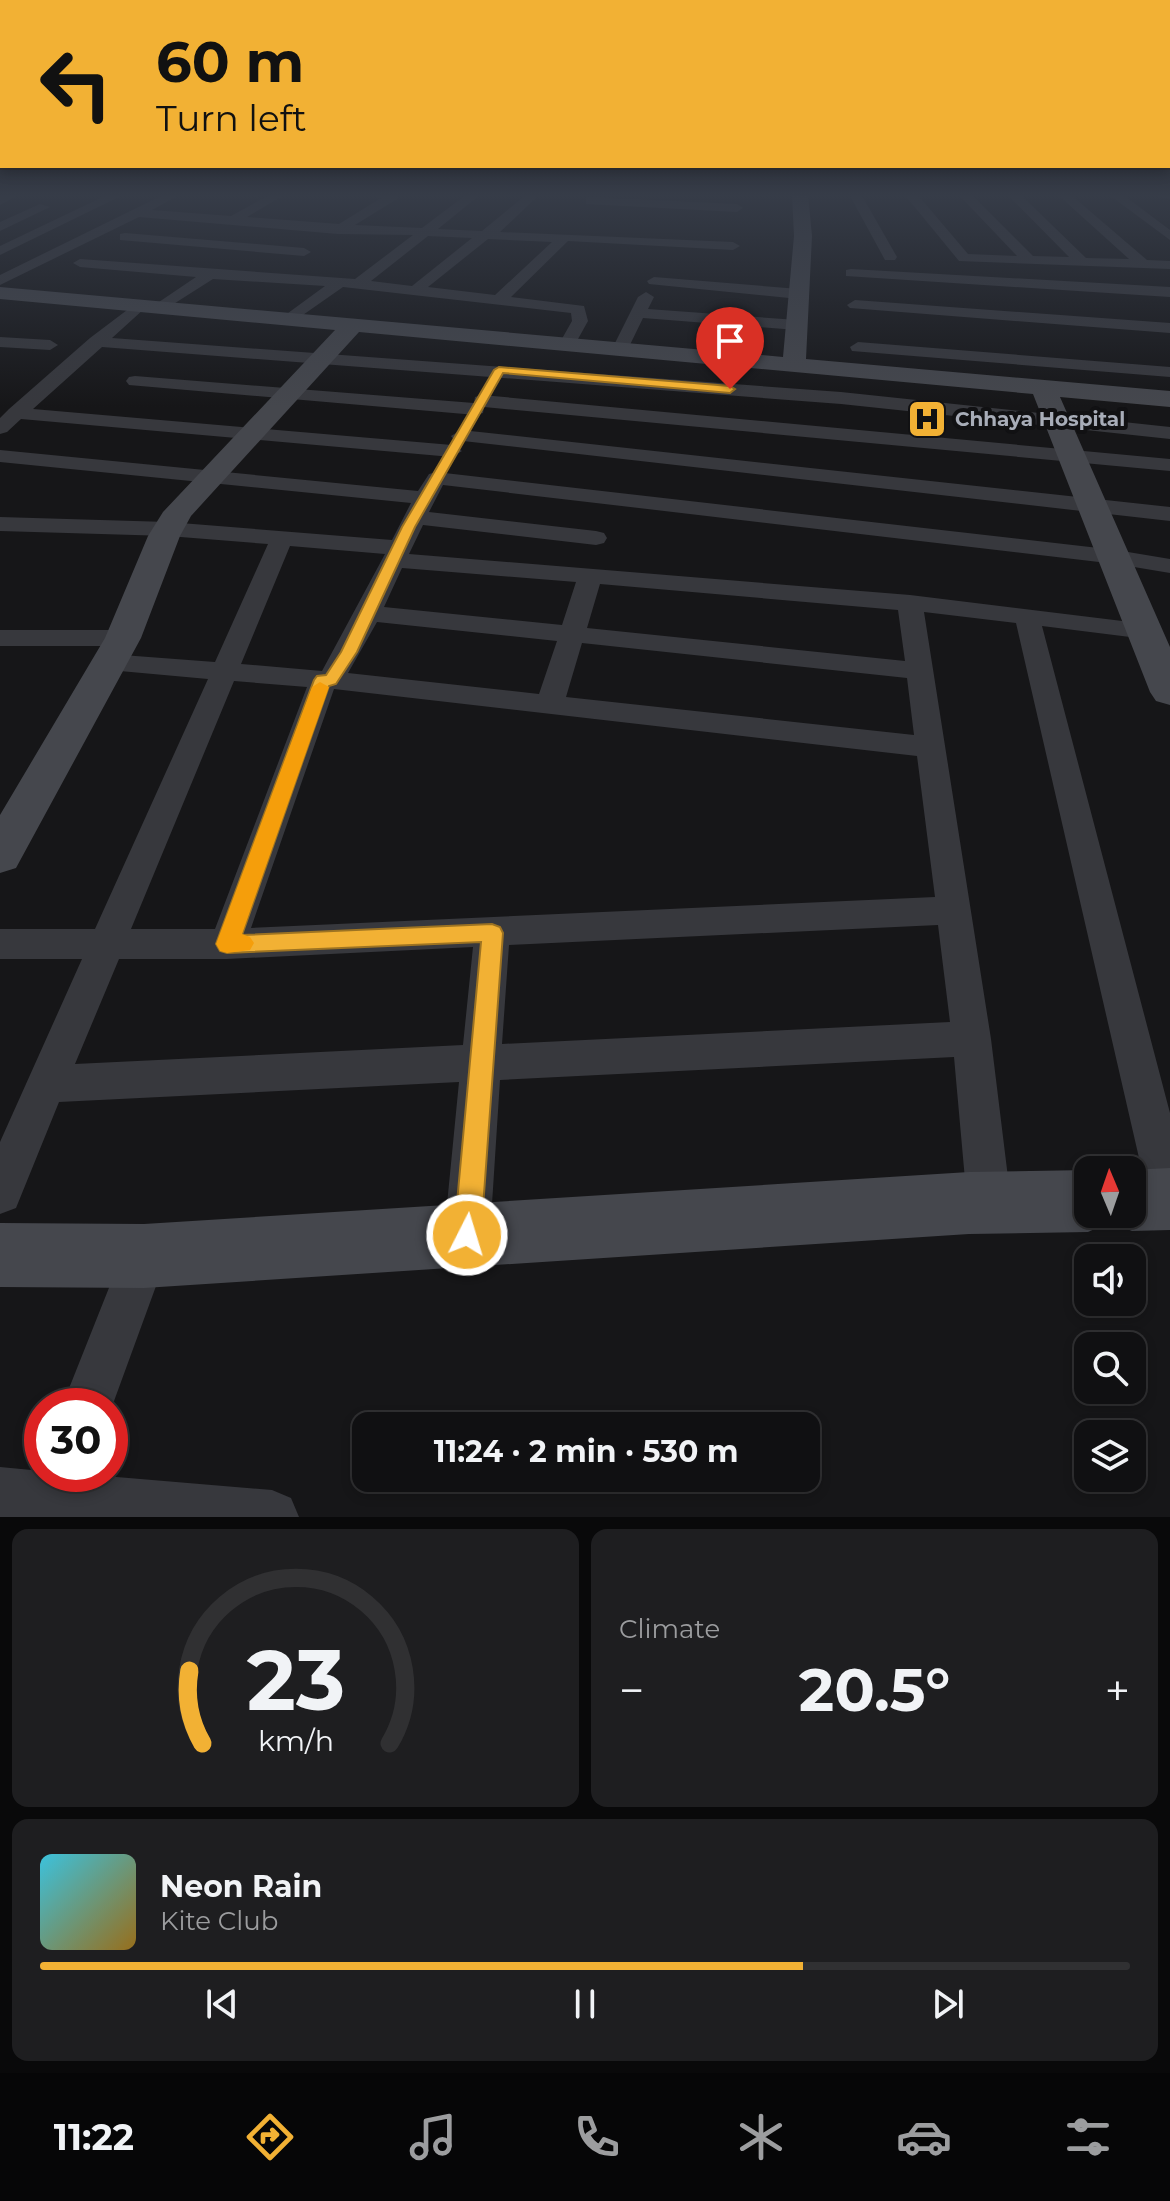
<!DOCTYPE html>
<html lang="en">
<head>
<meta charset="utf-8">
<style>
  body { margin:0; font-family:Montserrat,sans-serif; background:#1e1e20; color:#f1f3f6; height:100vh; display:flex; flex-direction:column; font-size:30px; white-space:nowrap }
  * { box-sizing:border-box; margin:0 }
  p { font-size:26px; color:#9c9d9f }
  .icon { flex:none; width:44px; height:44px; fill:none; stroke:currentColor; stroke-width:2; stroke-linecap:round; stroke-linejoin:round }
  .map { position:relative; height:1517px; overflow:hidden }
  .details { display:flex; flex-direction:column; gap:12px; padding:12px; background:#09090a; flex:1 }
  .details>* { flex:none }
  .banner { position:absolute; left:0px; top:0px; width:1170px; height:168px; box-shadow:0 4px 12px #0003,0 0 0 2px #303032; background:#f2b134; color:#111; overflow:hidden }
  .needle { width:52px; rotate:358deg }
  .tools { position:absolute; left:1074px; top:1156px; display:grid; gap:16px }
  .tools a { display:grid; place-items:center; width:72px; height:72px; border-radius:16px; background:#101012; box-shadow:0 4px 12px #0003,0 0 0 2px #303032; font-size:40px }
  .speed { position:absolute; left:24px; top:1388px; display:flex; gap:16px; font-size:40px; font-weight:700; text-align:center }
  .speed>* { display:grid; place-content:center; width:104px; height:104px; border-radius:50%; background:#101012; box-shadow:0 4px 12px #0003,0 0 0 2px #303032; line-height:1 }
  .speed .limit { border:12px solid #d22; background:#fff; color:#111 }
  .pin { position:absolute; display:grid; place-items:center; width:68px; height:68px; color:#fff; margin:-82px -34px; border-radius:50% 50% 50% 0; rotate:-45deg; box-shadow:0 0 8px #0007 }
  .pin .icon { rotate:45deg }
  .me { position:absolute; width:88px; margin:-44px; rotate:5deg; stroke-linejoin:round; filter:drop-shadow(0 0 6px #0008) }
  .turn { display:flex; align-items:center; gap:28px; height:168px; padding:0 24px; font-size:36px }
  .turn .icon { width:104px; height:104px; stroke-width:2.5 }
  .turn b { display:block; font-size:56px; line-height:68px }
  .big { font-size:60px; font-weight:700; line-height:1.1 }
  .details .card { flex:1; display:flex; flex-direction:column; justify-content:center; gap:12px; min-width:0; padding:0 28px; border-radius:16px; background:#1e1e20 }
  .details .dial { align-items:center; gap:0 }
  .dial svg { height:208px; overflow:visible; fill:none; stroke:#303032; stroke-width:7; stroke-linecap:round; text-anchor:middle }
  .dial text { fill:#f1f3f6; stroke:none }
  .song { display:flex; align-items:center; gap:24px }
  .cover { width:96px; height:96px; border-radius:12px; background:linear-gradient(135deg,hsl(190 70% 55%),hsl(40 70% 35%)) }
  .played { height:8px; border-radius:4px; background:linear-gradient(90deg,#f2b134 70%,#303032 70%) }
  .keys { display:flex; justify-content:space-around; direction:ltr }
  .heat { display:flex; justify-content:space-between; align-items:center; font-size:44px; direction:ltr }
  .details .tiles { flex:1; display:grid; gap:12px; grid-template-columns:1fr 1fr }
  .card:last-child { grid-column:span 2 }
  .trip { position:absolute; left:352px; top:1412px; width:468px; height:80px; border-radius:16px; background:#101012; box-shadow:0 4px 12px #0003,0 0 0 2px #303032; font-weight:700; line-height:80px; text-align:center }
  .tabs { display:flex; height:128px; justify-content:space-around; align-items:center; background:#060607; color:#9c9d9f }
  .tabs .icon { width:56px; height:56px }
  .tabs .on { color:#f2b134 }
  .tabs b { font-size:36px; color:#f1f3f6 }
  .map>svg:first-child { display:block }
  .building { fill:#29292c }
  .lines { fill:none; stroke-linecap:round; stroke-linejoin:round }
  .street { fill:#37383d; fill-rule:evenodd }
  .secondary { fill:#45474d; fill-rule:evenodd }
  .route { fill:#f2b134; stroke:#9d7322; stroke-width:2 }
  .slow { fill:#f59e0b }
  .labels { text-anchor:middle; stroke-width:8; stroke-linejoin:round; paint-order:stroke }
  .far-poi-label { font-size:20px; font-weight:bold; fill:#a8adb8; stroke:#111113; text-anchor:start }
</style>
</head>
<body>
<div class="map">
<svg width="1170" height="1517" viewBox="0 0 1170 1517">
  <rect width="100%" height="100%" fill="#161618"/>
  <!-- building -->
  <path class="building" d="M915 415 936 417 939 432 917 430Z"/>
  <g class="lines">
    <!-- street -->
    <g class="street">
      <path d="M4 194H20L0 205V196Z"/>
      <path d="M109 194H125L0 255V246Z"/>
      <path d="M165 194H181L152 210 231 216 271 194H286L247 217 339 224 381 198 368 194H398L397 199 355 225 422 228 467 194H481L438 229 482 231 527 194H540L500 232 733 242 740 246 733 250 568 241 511 297 584 306 588 321 573 348 567 349 559 344 572 321 571 313 343 287 290 324 282 319 284 316 325 286 213 279 161 312 156 310V304L196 277 80 267 73 263 80 259 355 279 413 235 338 234 139 217 0 285V275ZM428 236 472 238 412 286 371 281ZM488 239 552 242 495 295 428 287Z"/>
      <path d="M849 194H861L897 257 895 260H885Z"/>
      <path d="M904 194H917L968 254 1017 256 958 194H971L1033 256 1069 257 1007 194H1020L1086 258 1129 259 1057 194H1070L1147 260 1170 261V269L959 261Z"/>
      <path d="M1108 194H1122L1170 230V240Z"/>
      <path d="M1146 194H1170V199Z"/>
      <path d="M590 197 737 204 743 208 737 212 586 204V198Z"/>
      <path d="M40 204 50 207 0 231V222Z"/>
      <path d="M125 233 304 248 311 252 304 256 120 240V234Z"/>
      <path d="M851 269 1170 287V297L846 276V270Z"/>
      <path d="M654 277 799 289 807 294 799 299 649 284 647 281Z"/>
      <path d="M646 292 654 297 648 309 797 320 805 325 797 330 643 318 626 353H614L612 349 638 297Z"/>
      <path d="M855 300 1170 323V333L850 308 847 305Z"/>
      <path d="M139 301 147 306 144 309 112 338 841 392 1170 427V439L841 404 102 347 33 409 452 445 462 451 452 457 21 419 7 432 0 434V418L9 409 90 338Z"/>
      <path d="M0 337 50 340 58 345 50 350 0 347Z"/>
      <path d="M858 342 1170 367V377L852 351 850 347Z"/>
      <path d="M135 376 474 403 475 397 482 395 1170 459V471L484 407 483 413 476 415 129 385 126 381 129 377Z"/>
      <path d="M461 430 1170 507V521L454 440 451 436Z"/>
      <path d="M0 450 418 491 429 474 436 472 1116 550 1170 559V573L1116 564 443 485 429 512 596 531 604 533 607 538 604 543 596 545 423 525 409 554 910 595 1155 625 1159 631 1155 637 1146 639 1042 626 1170 1113V1219L1154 1213 1148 1197 1016 623 924 612 991 1039 1011 1202 1005 1218 989 1224 973 1218 967 1202 954 1057 500 1080 490 1235 483 1251 467 1258 451 1251 444 1235 459 1082 59 1102 16 1208 0 1214V1142L82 959H0V929H95L208 679 109 670 99 668 96 662 99 656 109 654 215 662 268 544 168 536 0 531V517L168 522 392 540 411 503 0 462ZM290 546 385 554 322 671 241 664ZM402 568 576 582 562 625 384 607ZM600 584 898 610 905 661 587 628ZM377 622 557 641 539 694 348 673ZM582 643 907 678 914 735 566 697ZM234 681 307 687 215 929H131ZM334 689 917 756 935 897 251 928ZM938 925 950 1022 502 1044 509 945ZM473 947 463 1045 75 1064 119 959H227Z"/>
      <path d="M0 630H123L132 632 136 638 132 644 123 646H0Z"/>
      <path d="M144 1233 160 1240 167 1256 110 1412V1406H62L128 1240Z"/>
      <path d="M0 1467 42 1471V1474H81L272 1490 291 1498 299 1517H0Z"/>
    </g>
    <!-- secondary -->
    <g class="secondary">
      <path d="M792 194H808L812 236 806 359 1170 391V407L1060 397 1170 647V705L1156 701 1150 692 1033 394 359 332 191 516 180 536 141 638 16 868 0 873V815L105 638 148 536 163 512 335 330 0 299V287L783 357 794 236Z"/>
      <path d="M1170 1168V1230L1132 1231 1110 1222 1088 1232 969 1234 144 1288 0 1287V1223L144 1224 969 1172 1088 1170V1214H1132L1130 1170Z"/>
    </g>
  </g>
  <!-- sky -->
  <linearGradient id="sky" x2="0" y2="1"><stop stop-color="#0c0c0d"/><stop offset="0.48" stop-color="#363c48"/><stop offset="1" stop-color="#363c48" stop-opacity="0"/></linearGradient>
  <rect width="1170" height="407" fill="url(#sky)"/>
  <!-- route -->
  <path class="route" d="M499 367 730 386 735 389 730 393 503 373 415 527 357 652 336 684 329 686 242 935 492 924 500 927 503 933 481 1235 477 1245 467 1249 458 1245 454 1235 481 942 227 953 220 951 216 944 314 680 317 676 326 675 341 652 402 527 494 370Z"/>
  <!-- slow -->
  <path class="slow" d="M320 682 329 687 242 934 250 937 254 943 250 950 227 953 220 951 216 944 312 687Z"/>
  <!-- icons -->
  <defs>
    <g id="hospital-square" transform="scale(2)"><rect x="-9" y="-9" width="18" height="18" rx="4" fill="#f2b134" stroke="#111113"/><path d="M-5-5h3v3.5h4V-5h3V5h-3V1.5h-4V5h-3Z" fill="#111"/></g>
  </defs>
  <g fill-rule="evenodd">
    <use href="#hospital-square" x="927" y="419"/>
  </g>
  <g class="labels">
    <!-- far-poi labels -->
    <g class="far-poi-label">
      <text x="955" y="426">Chhaya Hospital</text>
    </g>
  </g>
</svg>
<div class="tools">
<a><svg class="needle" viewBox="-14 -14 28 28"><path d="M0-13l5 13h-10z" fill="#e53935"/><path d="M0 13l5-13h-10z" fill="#9c9d9f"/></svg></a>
<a><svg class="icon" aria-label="sound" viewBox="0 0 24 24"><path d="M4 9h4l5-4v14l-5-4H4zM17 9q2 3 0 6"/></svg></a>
<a><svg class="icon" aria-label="search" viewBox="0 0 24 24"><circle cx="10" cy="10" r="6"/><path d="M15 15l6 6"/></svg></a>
<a><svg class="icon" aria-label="layers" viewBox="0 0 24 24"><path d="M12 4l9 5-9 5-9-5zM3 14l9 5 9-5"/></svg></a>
</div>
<div class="speed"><div class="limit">30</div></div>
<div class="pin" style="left:730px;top:389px;background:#d93025"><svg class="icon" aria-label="arrive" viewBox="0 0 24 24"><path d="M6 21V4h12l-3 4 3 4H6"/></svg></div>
<svg class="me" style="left:467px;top:1235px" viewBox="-20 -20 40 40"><circle r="17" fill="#f2b134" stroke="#fff" stroke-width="3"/><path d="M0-11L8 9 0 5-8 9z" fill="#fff"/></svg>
<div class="trip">11:24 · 2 min · 530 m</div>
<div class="banner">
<div class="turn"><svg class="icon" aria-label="left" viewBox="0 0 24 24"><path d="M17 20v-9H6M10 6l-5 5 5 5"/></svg><div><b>60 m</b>Turn left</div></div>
</div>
</div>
<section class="details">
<div class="tiles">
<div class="card dial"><svg viewBox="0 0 100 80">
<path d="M14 69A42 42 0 1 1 86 69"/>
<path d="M14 69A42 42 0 0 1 9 41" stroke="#f2b134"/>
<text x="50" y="56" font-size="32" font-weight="700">23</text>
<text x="50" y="72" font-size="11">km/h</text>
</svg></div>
<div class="card"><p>Climate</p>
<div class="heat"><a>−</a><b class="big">20.5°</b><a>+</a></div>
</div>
<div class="card">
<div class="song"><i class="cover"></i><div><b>Neon Rain</b><p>Kite Club</p></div></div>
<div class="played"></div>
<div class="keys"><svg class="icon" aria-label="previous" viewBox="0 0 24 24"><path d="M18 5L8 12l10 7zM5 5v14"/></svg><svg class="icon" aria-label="pause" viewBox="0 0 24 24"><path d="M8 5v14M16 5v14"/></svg><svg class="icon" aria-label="next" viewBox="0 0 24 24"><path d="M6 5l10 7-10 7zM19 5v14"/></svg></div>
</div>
</div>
</section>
<nav class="tabs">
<b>11:22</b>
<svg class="icon on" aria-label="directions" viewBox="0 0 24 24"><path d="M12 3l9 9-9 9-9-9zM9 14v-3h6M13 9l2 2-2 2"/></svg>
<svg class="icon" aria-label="music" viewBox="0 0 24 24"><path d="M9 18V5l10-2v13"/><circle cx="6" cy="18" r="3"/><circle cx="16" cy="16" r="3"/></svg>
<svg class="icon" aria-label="phone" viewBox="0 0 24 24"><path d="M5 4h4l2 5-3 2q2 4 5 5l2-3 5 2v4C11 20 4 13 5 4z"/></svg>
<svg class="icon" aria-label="climate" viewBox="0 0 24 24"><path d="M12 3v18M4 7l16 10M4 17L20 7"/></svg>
<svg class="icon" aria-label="car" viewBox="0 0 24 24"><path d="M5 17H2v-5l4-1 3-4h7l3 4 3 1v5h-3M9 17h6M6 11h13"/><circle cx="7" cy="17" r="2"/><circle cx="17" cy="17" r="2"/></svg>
<svg class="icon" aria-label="filters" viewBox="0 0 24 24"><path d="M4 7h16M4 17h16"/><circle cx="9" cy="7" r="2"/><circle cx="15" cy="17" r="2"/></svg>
</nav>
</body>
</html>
